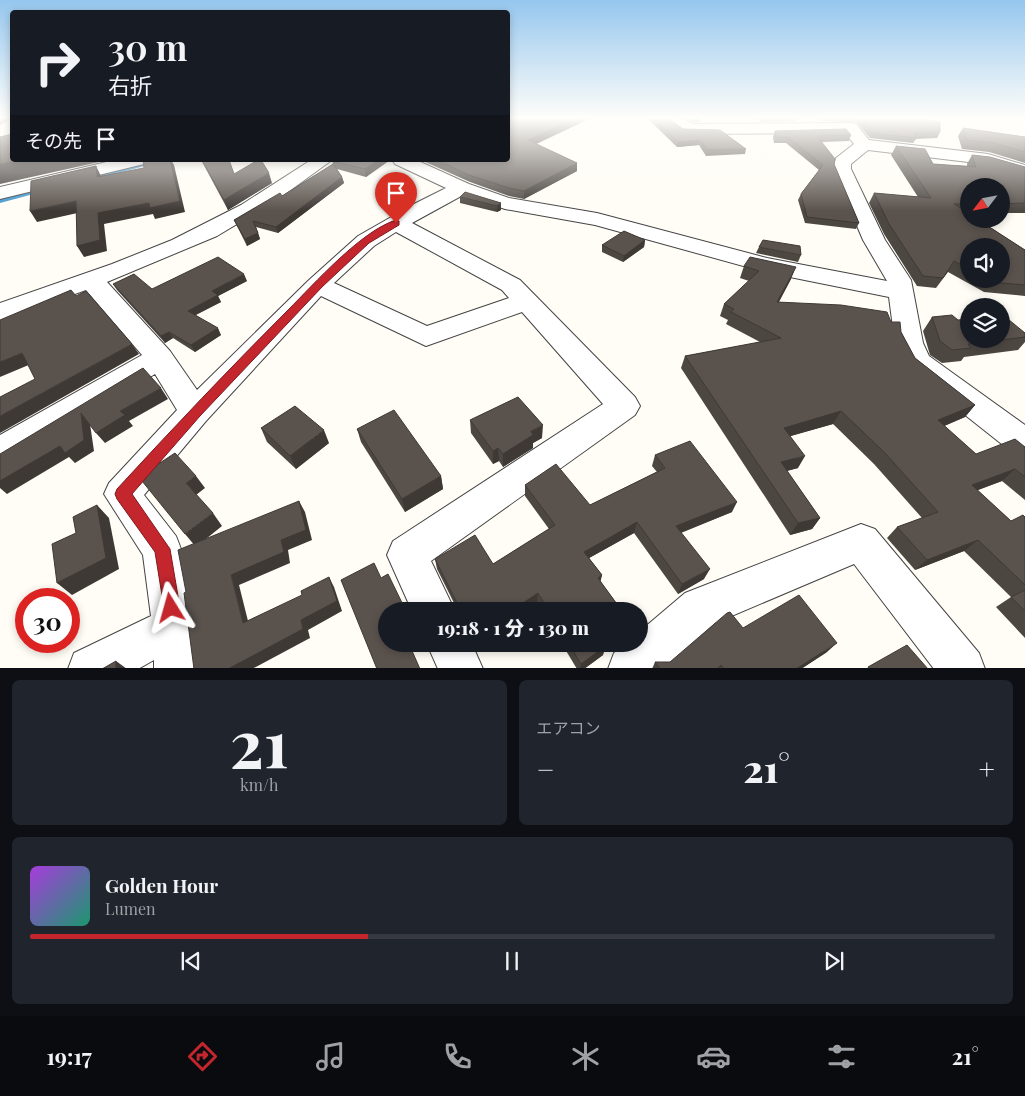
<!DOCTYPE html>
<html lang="ja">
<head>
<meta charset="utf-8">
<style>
  body { margin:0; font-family:"Playfair Display","Noto Sans JP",serif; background:#20242c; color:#f1f3f6; height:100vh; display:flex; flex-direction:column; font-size:19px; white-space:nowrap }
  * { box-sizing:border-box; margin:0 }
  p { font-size:16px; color:#9ea1a6 }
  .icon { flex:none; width:28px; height:28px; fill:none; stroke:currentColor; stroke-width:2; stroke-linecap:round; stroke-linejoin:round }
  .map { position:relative; height:668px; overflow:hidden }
  .sheet { display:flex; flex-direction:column; gap:12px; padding:12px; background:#0d0f14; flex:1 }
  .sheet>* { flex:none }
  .guide { position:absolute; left:10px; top:10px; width:500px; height:152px; border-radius:5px; box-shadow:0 2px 8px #0003; background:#171b24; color:#f1f3f6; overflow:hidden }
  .needle { width:32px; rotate:238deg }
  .tools { position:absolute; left:960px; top:178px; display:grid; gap:10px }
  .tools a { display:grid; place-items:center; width:50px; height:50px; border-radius:50%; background:#171b24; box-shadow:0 2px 8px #0003; font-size:25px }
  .speed { position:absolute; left:15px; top:588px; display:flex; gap:10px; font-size:25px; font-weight:700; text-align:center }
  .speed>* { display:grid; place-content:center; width:65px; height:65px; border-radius:50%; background:#171b24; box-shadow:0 2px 8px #0003; line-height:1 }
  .speed .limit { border:8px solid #d22; background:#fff; color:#111 }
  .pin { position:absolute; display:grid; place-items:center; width:42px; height:42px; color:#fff; margin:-51px -21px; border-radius:50% 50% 50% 0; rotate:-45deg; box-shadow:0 0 5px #0007 }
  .pin .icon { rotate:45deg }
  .me { position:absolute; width:55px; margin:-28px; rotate:352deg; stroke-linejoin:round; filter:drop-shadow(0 0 4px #0008) }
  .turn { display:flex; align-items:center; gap:18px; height:105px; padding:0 15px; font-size:22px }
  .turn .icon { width:65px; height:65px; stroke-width:2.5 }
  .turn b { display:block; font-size:35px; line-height:42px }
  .then { display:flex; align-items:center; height:48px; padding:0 15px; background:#0003; gap:10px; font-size:19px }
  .big { font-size:38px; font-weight:800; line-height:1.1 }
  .sheet .card { flex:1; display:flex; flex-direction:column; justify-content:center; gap:8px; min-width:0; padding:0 18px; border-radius:8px; background:#20242c }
  .sheet .dial { align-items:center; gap:0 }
  .dial b { font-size:65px; line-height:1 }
  .song { display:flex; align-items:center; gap:15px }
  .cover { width:60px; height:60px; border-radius:8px; background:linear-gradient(135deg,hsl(280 70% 55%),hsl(160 70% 35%)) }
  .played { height:5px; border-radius:2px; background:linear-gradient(90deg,#c4262e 35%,#363941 35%) }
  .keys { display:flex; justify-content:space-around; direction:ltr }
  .heat { display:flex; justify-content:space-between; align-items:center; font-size:28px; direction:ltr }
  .sheet .tiles { flex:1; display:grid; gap:12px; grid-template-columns:1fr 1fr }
  .card:last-child { grid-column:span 2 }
  .trip { position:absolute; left:378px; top:602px; width:270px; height:50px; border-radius:25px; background:#171b24; box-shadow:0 2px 8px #0003; font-weight:800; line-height:50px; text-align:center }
  .tabs { display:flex; height:80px; justify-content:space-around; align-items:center; background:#090b0e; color:#9ea1a6 }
  .tabs .icon { width:35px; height:35px }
  .tabs .active { color:#c4262e }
  .tabs b { font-size:22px; color:#f1f3f6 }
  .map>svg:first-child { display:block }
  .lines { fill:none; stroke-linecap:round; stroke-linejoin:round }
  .stream { fill:#3f96cf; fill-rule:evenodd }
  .minor-casing { stroke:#444; stroke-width:2 }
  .minor { fill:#fff; fill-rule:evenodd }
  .wall { fill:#4d4742; fill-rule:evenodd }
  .shaded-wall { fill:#3f3936 }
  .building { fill:#5a524d; stroke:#3f3936 }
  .route { fill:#c4262e; stroke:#7f191e }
</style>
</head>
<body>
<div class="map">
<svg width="1025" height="669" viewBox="0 0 1025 669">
  <rect width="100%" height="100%" fill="#fffdf5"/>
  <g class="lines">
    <!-- stream -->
    <g class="stream">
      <path d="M159 160H167L92 180 89 178Z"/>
      <path d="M39 189 42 191 41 192 0 203V199Z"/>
    </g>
    <!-- minor casing -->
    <g class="minor-casing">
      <g id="minor">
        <path d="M664 118H682L693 124 850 123 856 124 869 140 988 154 1025 165V177L985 164 868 150 851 164V169L885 240 911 280 923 343 929 356 1025 425V457L1013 453 907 369 895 343 889 297 765 272 595 225 505 209 463 195 412 223 520 280 635 397 640 406 635 415 431 561 455 611H412L387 555 393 541 603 404 522 312 426 346 321 296 206 421 144 495 176 536 181 549 196 627 200 669H154V660L138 669H68L74 653 151 616 143 555 104 494 109 483 177 410 155 374 12 462 0 466V435L142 355 86 290 0 321V303L112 264 172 240 241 205 311 160H332L277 200 217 236 107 282 170 351 197 390 309 280 358 236 414 204 446 188 395 164 392 160H416L469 184 509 198 597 213 767 258 887 281 863 240 833 169 836 158 854 144 845 133 689 134 683 133ZM396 232 502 290 509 298 427 326 334 283 374 246Z"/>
        <path d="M115 160H147L144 164 0 199V187Z"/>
        <path d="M861 524 875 529 979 653 985 669H934L854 564 715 623 664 669H608L614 653 625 644H639V632L685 593Z"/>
        <path d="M427 644H472L483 669H438Z"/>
      </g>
    </g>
    <!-- minor -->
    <use href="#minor" class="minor"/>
  </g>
  <!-- wall -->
  <g class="wall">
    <path d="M508 118H591L535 144 577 171 524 199 509 196 470 182 421 160H508Z"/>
    <path d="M647 118H668L683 129 746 149 745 154 706 156 699 145 677 147Z"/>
    <path d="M685 118H701L700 122H693Z"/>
    <path d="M756 118H797L796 121 761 122Z"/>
    <path d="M823 118H913L940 132 937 138 916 139 913 143 870 138 856 122 821 121Z"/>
    <path d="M963 128 1025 137V163L989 152 962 149 958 136Z"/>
    <path d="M775 131 851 135 849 141 822 142 834 164 859 223 856 229 805 223 798 200 801 194 819 170 786 143H774L773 137Z"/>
    <path d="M896 146 933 164 967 166V164L972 155 1025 167V213H1001V186H969L968 213 1025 250V296L984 292 948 272 936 288 917 286 884 234 869 203 874 193 918 197 891 155ZM969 246 1001 279H969Z"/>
    <path d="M201 160H229L234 174 272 183 228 210Z"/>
    <path d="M390 160 366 177 337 169 342 177 344 183 278 233 256 227 260 239 247 246 234 220 282 196 333 164 332 161Z"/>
    <path d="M460 197 501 203V210L497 212 460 203Z"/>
    <path d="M645 240 644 247 623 262 602 252V245Z"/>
    <path d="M759 247 801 255 798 262 756 253Z"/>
    <path d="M744 266 791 279 779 302 891 322 901 332 915 358 975 405 965 417 944 426 976 454 1025 447V500L1002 481 977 490 1011 521 1025 517V638L996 607 1011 597 964 551 915 570 887 538 897 527 922 518 874 464 833 424 790 436 798 468 787 471 820 518 812 529 790 535 681 368 685 356 760 342 726 324 728 320 720 316 724 304 749 281 740 278Z"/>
    <path d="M247 281 218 296 221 302 196 315 221 335 195 352 173 338 165 343 117 290 113 284 152 289Z"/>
    <path d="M932 317 958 320 1025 333V342L1018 350 964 357 961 361 942 363 930 355 923 331Z"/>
    <path d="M470 420 542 438 533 443V448L503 467 499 461 493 464 471 433Z"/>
    <path d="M261 428 329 443 296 469 267 442Z"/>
    <path d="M357 429 441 476 443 489 405 512 361 442Z"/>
    <path d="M655 455 732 512 681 533 704 579 678 594 634 533 589 558 602 575 600 581 622 611H542L537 603 525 611H458L437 569 435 559 493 564 549 529 525 496V485L590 505 657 472 652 466Z"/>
    <path d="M743 628 827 652 801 669H652L655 662H670Z"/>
    <path d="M562 644H604L603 655 584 669H577Z"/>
  </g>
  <!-- shaded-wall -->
  <g class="shaded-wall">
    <path d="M0 118H12V119L0 125Z"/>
    <path d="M577 118H591L528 148V140Z"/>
    <path d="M700 140 699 145 677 147 678 142Z"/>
    <path d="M19 160H99V162L0 184V164Z"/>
    <path d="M170 160H171L174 165 185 212 155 219 153 214 104 224 107 251 84 257 77 246 98 213Z"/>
    <path d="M378 160H390L366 177 365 169Z"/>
    <path d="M577 163V171L524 199V191Z"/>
    <path d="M96 166 101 176 97 177Z"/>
    <path d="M269 173 272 183 228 210 224 200Z"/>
    <path d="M342 177 344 183 278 233 276 227Z"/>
    <path d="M76 201 82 212 37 222 30 211Z"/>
    <path d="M501 203V210L497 212V206Z"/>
    <path d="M258 233 260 239 247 246 245 239Z"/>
    <path d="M645 240 644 247 623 262 624 256Z"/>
    <path d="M796 267 791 279 772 314 777 302Z"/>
    <path d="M244 274 247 281 218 296 221 302 191 317 188 311 212 291Z"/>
    <path d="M218 328 221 335 195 352 191 345Z"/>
    <path d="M169 332 173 338 165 343 161 336Z"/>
    <path d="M132 344 139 354 0 433V416Z"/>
    <path d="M22 353 31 364 0 377V362Z"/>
    <path d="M161 388 168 399 129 421 133 426 105 443 96 433 120 411Z"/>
    <path d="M975 405 965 417 928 433 938 420Z"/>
    <path d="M841 411 833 424 777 440 784 428Z"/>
    <path d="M81 413 90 424 94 451 75 463 69 457 7 494 0 488V481Z"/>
    <path d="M543 425 542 438 533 443V448L503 467V454L531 431Z"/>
    <path d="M324 430 329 443 296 469 290 456Z"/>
    <path d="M498 448 499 461 493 464V451Z"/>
    <path d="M805 456 798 468 774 474 781 462Z"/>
    <path d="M1015 469 1002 481 960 497 972 485Z"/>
    <path d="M196 476 205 488 196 495 186 483Z"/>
    <path d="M441 476 443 489 405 512 402 499Z"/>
    <path d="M299 501 305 512 312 540 288 550 290 563 239 585 251 633 243 623 231 575 281 540Z"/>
    <path d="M737 502 732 512 672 536 676 526Z"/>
    <path d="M97 505 109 518 119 569 72 595 57 583Z"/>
    <path d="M213 513 222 526 196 547 185 534Z"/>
    <path d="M820 518 812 529 790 535 798 523Z"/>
    <path d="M637 522 634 533 582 562 584 552Z"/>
    <path d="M978 540 964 551 915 570 927 560Z"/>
    <path d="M710 569 704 579 678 594 682 584Z"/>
    <path d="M602 575 600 584 598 578Z"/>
    <path d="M329 577 334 587 342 611 308 630 310 638 252 669H228L301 620Z"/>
    <path d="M538 593 537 603 525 611H511Z"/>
    <path d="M837 643 827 652 801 669H796Z"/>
    <path d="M606 646 603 655 584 669H580L581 664Z"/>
    <path d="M116 661 127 669H116Z"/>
  </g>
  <!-- building -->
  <g class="building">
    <path d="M508 118H577L528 140 577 163 524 191 509 188 469 175 437 160H508Z"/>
    <path d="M654 118H668L683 129 720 130 746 149 708 150 700 140 678 142Z"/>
    <path d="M859 118H913L940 122V132L914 133 916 138 873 133Z"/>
    <path d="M963 128 1025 137V152L994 143 967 140Z"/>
    <path d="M846 129 851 135 817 136 835 159 834 164 859 223 807 217 801 194 823 165 788 137H776L775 131Z"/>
    <path d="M12 134V160H19L0 164V137Z"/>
    <path d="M896 146 925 149 933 164 976 167 972 155 990 157 1025 167V203L1001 204V186H969V204H954L969 213V219H977L1025 250V285L991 282 986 279H1001V246H969V269L954 261 943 278 923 276 889 224 874 193 931 198Z"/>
    <path d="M143 160H170L180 201 150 208 149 203 98 213 100 240 77 246 76 201 30 211 31 181 96 166 97 177 144 168Z"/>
    <path d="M202 160H229L234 174 258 160H261L269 173 224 200Z"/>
    <path d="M333 160H378L365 169 332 161Z"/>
    <path d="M333 164 342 177 276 227 253 221 258 233 245 239 234 220 280 193 282 196Z"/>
    <path d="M465 192 501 203 497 206 460 197Z"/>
    <path d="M624 231 645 240 624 256 602 245Z"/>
    <path d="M763 240 800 246 801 255 759 247Z"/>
    <path d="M218 257 244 274 212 291 218 295 188 311 218 328 191 345 169 332 161 336 113 284 134 274 152 289Z"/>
    <path d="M750 257 796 267 777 302 841 305 887 312 891 322H900L901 332 915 358 975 405 938 420 976 454 1015 439 1025 447V477L1015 469 972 485 1011 521 1023 515 1025 517V585L978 540 927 560 897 527 938 512 884 452 841 411 784 428 805 456 781 462 820 518 798 523 685 356 781 338 731 312 734 309 724 304 759 271 744 266Z"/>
    <path d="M71 290 76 296 86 291 132 344 0 416V397L35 379 22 353 0 362V320Z"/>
    <path d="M952 315 958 320 969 319V339H1001V315H1003L1025 333V337L968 344 971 348 952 350 940 341 932 317Z"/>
    <path d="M143 368 161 388 120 411 125 415 96 433 81 413 84 440 65 453 60 446 0 481V454Z"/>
    <path d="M518 397 543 425 531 431 533 435 503 454 498 448 493 451 470 420Z"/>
    <path d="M295 406 324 430 290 456 261 428Z"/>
    <path d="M394 410 441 476 402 499 357 429Z"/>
    <path d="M690 441 737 502 676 526 710 569 682 584 637 522 584 552 602 575 598 578 622 611H549L538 593 511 611H461L435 559 475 535 493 564 555 525 525 485 556 464 590 505 665 468 655 455Z"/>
    <path d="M175 453 196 476 186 483 213 513 185 534 142 481 146 479 143 474Z"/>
    <path d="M299 501 306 530 281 540 284 552 231 575 243 623 302 595 301 591 329 577 337 601 301 620 303 629 228 669H194L184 593 186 592 178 550Z"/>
    <path d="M97 505 106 558 57 583 52 544 76 533 73 517Z"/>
    <path d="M374 563 381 578 388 574 406 611H386V644H409L420 669H377L341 580Z"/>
    <path d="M1025 590V611L1011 597Z"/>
    <path d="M799 595 837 643 796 669H724L721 665 717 669H660L655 662H670L727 613 730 612 743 628Z"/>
    <path d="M569 644H604L606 646 581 664Z"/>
    <path d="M907 645 928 669H869L868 667Z"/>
    <path d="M116 661V669H102Z"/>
  </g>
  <!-- sky -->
  <linearGradient id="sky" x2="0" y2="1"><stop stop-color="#95c6ee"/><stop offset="0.56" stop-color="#fffefa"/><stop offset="1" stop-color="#fffefa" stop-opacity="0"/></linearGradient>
  <rect width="1025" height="211" fill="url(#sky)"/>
  <!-- route -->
  <path class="route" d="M396 220 399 221V225L369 243 322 287 200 416 132 494 170 549 180 608 177 614 171 616 165 614 155 552 117 499 115 494 117 489C173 428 230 368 288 310 315 283 361 231 396 220Z"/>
</svg>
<div class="tools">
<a><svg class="needle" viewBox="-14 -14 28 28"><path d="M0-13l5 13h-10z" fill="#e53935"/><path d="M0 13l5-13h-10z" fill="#9ea1a6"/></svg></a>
<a><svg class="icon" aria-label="sound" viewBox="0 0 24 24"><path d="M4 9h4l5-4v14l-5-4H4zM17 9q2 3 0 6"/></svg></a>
<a><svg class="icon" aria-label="layers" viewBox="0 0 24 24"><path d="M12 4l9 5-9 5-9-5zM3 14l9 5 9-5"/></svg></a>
</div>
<div class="speed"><div class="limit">30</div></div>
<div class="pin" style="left:396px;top:223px;background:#d93025"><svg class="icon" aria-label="arrive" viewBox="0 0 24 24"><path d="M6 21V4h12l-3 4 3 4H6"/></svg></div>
<svg class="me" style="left:171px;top:608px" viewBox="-20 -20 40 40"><path d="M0-17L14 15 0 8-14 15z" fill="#c4262e" stroke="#fff" stroke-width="4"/></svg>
<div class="trip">19:18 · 1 分 · 130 m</div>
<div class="guide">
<div class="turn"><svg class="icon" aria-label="right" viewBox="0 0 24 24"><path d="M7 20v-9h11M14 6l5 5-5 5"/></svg><div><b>30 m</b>右折</div></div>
<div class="then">その先<svg class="icon" aria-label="arrive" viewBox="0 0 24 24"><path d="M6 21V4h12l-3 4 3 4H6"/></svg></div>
</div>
</div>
<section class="sheet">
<div class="tiles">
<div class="card dial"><b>21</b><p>km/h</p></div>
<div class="card"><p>エアコン</p>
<div class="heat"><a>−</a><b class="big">21°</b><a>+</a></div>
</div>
<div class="card">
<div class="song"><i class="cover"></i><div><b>Golden Hour</b><p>Lumen</p></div></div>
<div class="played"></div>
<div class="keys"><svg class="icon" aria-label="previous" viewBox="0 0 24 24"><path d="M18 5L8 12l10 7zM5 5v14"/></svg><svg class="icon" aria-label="pause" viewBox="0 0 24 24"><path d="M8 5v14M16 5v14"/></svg><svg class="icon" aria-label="next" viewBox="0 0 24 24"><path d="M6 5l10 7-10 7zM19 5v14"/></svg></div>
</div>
</div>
</section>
<nav class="tabs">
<b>19:17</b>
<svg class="icon active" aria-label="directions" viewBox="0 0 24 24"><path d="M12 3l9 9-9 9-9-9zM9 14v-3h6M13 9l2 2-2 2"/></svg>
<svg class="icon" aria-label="music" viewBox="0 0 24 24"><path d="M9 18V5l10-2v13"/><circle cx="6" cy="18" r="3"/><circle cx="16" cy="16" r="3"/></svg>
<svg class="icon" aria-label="phone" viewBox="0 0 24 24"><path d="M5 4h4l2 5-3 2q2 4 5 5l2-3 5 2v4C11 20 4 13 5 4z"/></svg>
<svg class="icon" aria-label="climate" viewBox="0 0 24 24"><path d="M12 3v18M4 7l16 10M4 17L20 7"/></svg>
<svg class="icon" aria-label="car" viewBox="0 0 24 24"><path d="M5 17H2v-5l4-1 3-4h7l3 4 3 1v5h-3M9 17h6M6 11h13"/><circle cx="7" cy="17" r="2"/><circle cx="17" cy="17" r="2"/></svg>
<svg class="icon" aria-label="filters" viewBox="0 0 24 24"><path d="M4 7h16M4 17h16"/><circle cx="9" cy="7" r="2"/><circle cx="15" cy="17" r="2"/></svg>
<b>21°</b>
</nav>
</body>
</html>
